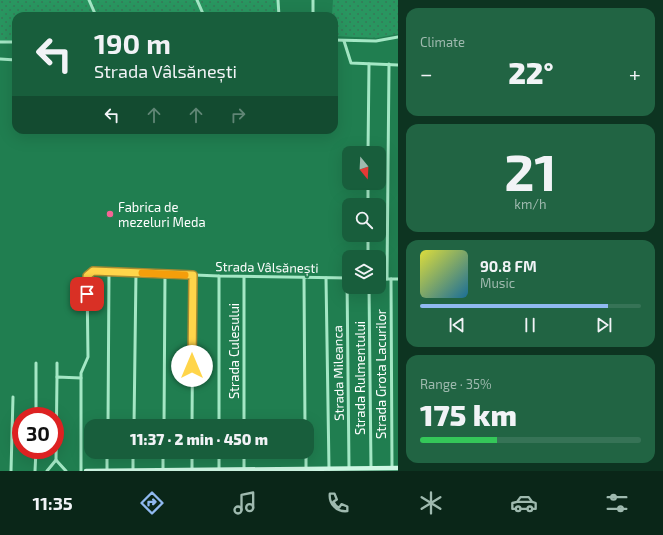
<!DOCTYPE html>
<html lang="en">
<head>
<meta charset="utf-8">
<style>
  body { margin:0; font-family:"Exo 2",sans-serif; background:#216443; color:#f1f3f6; height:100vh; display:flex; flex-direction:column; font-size:15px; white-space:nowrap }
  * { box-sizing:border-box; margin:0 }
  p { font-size:13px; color:#9fbaaf }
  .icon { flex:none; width:22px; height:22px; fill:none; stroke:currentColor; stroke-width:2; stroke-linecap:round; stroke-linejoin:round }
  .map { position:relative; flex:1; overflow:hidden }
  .drawer { display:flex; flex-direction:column; gap:8px; padding:8px; background:#0d3421; width:265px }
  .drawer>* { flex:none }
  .banner { position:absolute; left:12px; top:12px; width:326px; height:122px; border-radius:12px; box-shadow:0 4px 16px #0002; background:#185e3c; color:#f1f3f6; overflow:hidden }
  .needle { width:26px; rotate:162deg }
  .controls { position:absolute; left:342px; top:146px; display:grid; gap:8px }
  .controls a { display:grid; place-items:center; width:44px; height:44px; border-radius:8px; background:#185e3c; box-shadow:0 4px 16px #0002; font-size:20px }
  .speed { position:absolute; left:12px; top:407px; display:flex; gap:8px; font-size:20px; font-weight:700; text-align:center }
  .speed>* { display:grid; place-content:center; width:52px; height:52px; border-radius:50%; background:#185e3c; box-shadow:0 4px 16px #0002; line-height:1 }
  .speed .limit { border:6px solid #d22; background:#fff; color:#111 }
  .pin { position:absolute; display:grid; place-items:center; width:34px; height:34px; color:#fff; margin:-17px; border-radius:8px; box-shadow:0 2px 6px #0006 }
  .me { position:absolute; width:44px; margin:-22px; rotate:0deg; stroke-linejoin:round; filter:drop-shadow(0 0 3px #0008) }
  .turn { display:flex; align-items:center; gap:14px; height:84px; padding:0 16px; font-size:18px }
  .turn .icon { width:52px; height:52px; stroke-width:2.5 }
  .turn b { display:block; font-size:28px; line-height:34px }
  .lanes { display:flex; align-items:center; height:38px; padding:0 16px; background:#0003; justify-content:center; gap:20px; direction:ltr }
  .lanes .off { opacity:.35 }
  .big { font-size:30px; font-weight:800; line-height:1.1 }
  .drawer .tile { flex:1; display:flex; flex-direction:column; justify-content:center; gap:6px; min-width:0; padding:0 14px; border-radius:12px; background:#216443 }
  .drawer .dial { align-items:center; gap:0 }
  .dial b { font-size:52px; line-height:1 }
  .song { display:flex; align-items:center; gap:12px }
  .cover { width:48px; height:48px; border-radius:6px; background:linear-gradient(135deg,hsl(60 70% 55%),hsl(200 70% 35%)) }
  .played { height:4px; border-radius:2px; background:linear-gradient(90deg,#90b9f0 85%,#367356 85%) }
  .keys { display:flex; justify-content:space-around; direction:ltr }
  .heat { display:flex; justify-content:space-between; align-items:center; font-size:22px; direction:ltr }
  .charge { height:6px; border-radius:3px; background:linear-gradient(90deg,#34c759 35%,#367356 0) }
  .trip { position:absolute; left:84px; top:419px; width:230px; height:40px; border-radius:12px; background:#185e3c; box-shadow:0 4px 16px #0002; font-weight:800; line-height:40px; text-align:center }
  .dock { display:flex; height:64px; justify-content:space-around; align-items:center; background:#0a2618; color:#9fbaaf }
  .dock .icon { width:28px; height:28px }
  .dock .on { color:#90b9f0 }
  .dock b { font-size:18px; color:#f1f3f6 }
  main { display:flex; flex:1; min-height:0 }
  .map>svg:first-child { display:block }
  .grass { fill:url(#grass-dots) }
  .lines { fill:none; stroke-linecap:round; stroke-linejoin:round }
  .minor { stroke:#a4e7c5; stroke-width:3 }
  .secondary { stroke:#cef6e3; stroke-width:4.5 }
  .route-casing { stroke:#a68a30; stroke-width:10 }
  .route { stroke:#ffd54a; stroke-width:7 }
  .slow { stroke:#f59e0b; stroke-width:7 }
  .poi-dot { fill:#f56495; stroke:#207e50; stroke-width:1.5 }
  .labels { text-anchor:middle; stroke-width:4; stroke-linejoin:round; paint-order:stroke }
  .poi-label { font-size:13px; fill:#fff; stroke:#207e50; text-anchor:start }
  .street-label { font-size:13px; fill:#fff; stroke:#207e50 }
</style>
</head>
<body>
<main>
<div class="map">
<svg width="398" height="471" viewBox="0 0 398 471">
  <defs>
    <pattern id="grass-dots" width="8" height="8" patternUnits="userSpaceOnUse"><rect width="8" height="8" fill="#299660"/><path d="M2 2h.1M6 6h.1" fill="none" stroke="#377858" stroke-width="1.8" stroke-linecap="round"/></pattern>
  </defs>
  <rect width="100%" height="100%" fill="#207e50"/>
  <!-- grass -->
  <g class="grass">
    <path d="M0 0H277L278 16H16V41H0Z"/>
    <path d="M333 0H398V34L376 38 334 36V16H332Z"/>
  </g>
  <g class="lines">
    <!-- minor -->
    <g class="minor">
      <path d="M89 0 96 16"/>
      <path d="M197 0 204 16"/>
      <path d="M278 0 279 16"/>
      <path d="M313 0V16"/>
      <path d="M334 40 376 41 398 37"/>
      <path d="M344 41 351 63 398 65"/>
      <path d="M0 42H16"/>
      <path d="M0 59 16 60"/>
      <path d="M368 153 369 64"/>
      <path d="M368 205V183"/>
      <path d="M368 257V235"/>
      <path d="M244 277V426"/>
      <path d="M304 278 305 426"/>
      <path d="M326 278 329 469"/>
      <path d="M347 278 349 468"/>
      <path d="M379 279H398"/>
      <path d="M387 279 389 64"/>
      <path d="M391 279 392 468"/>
      <path d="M369 287 371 468"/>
      <path d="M57 363V377"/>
      <path d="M36 416V363"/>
      <path d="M108 426 109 271"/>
      <path d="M134 426 136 272"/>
      <path d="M164 426 165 274"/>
      <path d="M192 426 193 275"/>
      <path d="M219 426V276"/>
      <path d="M219 452V470"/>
      <path d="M244 452V469"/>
      <path d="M306 452V469"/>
      <path d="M56 460 66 471"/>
      <path d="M163 470V452"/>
      <path d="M192 470V452"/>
      <path d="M11 471 13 397"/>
      <path d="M35 471 36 450"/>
      <path d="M47 471 56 460 57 377 81 378"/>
      <path d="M81 471V373L88 357 87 278 89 273 96 271 219 276 349 278"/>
      <path d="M107 471V452"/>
      <path d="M133 471V452"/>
    </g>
    <!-- secondary -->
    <path class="secondary" d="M86 471 398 468"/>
  </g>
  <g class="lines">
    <!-- route casing -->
    <g class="route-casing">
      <path id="route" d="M87 294V276L93 271 193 275 192 366"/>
    </g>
    <!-- route -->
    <use href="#route" class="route"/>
    <!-- slow -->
    <path class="slow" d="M142 273 185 275"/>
  </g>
  <!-- markers -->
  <circle class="poi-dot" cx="110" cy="214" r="4"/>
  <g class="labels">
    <!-- poi labels -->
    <g class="poi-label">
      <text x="118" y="212">Fabrica de<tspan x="118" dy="15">mezeluri Meda</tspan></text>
    </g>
    <!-- street labels -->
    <g class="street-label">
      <text transform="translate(267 267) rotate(1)" y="5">Strada Vâlsănești</text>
      <text transform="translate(234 351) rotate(-90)" y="5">Strada Culesului</text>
      <text transform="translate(338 373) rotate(-91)" y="5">Strada Mileanca</text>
      <text transform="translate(381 374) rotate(-90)" y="5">Strada Grota Lacurilor</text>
      <text transform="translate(360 378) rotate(-90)" y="5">Strada Rulmentului</text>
    </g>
  </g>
</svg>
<div class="controls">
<a><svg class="needle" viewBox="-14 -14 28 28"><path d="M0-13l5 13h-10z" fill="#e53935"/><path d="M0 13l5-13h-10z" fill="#9fbaaf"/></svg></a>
<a><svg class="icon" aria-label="search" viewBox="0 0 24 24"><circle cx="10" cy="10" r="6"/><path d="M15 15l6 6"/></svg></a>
<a><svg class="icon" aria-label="layers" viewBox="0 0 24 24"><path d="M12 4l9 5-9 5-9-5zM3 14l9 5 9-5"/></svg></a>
</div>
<div class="speed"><div class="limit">30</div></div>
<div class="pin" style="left:87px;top:294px;background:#d93025"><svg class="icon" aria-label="arrive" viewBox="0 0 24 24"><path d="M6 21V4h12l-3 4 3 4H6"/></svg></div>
<svg class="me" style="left:192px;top:366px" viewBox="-20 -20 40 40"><circle r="19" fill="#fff"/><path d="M0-13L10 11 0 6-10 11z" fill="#ffd54a"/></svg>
<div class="trip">11:37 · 2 min · 450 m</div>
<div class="banner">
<div class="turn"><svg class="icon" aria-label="left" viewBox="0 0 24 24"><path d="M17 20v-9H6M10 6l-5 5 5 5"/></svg><div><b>190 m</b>Strada Vâlsănești</div></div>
<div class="lanes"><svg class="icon" aria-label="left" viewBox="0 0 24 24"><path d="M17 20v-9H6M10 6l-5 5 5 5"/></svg><svg class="icon off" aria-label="ahead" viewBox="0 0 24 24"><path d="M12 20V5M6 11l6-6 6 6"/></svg><svg class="icon off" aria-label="ahead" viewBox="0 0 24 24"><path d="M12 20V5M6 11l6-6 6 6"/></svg><svg class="icon off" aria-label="right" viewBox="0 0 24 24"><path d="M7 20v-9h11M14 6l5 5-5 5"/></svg></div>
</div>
</div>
<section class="drawer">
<div class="tile"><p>Climate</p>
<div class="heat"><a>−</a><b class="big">22°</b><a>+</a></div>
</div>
<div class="tile dial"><b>21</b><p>km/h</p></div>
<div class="tile">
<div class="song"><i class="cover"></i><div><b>90.8 FM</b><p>Music</p></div></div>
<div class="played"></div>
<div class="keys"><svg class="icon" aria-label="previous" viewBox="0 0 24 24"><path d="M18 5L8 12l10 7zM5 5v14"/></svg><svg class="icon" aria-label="pause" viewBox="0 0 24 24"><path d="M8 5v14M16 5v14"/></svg><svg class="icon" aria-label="next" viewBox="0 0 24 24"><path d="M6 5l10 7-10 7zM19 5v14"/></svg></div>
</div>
<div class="tile"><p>Range · 35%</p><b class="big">175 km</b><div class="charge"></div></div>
</section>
</main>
<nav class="dock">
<b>11:35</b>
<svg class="icon on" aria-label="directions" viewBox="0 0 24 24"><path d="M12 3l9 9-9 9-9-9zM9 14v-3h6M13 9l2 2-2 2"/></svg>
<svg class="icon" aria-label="music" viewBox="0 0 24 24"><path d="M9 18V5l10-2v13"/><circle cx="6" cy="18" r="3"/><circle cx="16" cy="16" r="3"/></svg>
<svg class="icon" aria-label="phone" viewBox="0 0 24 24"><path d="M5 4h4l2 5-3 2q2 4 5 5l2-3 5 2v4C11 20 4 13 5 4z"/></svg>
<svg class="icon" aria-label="climate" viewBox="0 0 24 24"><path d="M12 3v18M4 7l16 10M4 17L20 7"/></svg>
<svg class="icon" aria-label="car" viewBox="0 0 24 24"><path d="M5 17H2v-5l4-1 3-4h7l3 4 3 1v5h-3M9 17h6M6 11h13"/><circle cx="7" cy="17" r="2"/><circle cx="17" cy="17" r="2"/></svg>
<svg class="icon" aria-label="filters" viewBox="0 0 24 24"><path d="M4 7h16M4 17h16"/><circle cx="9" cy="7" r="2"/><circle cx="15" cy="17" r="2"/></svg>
</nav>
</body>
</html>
